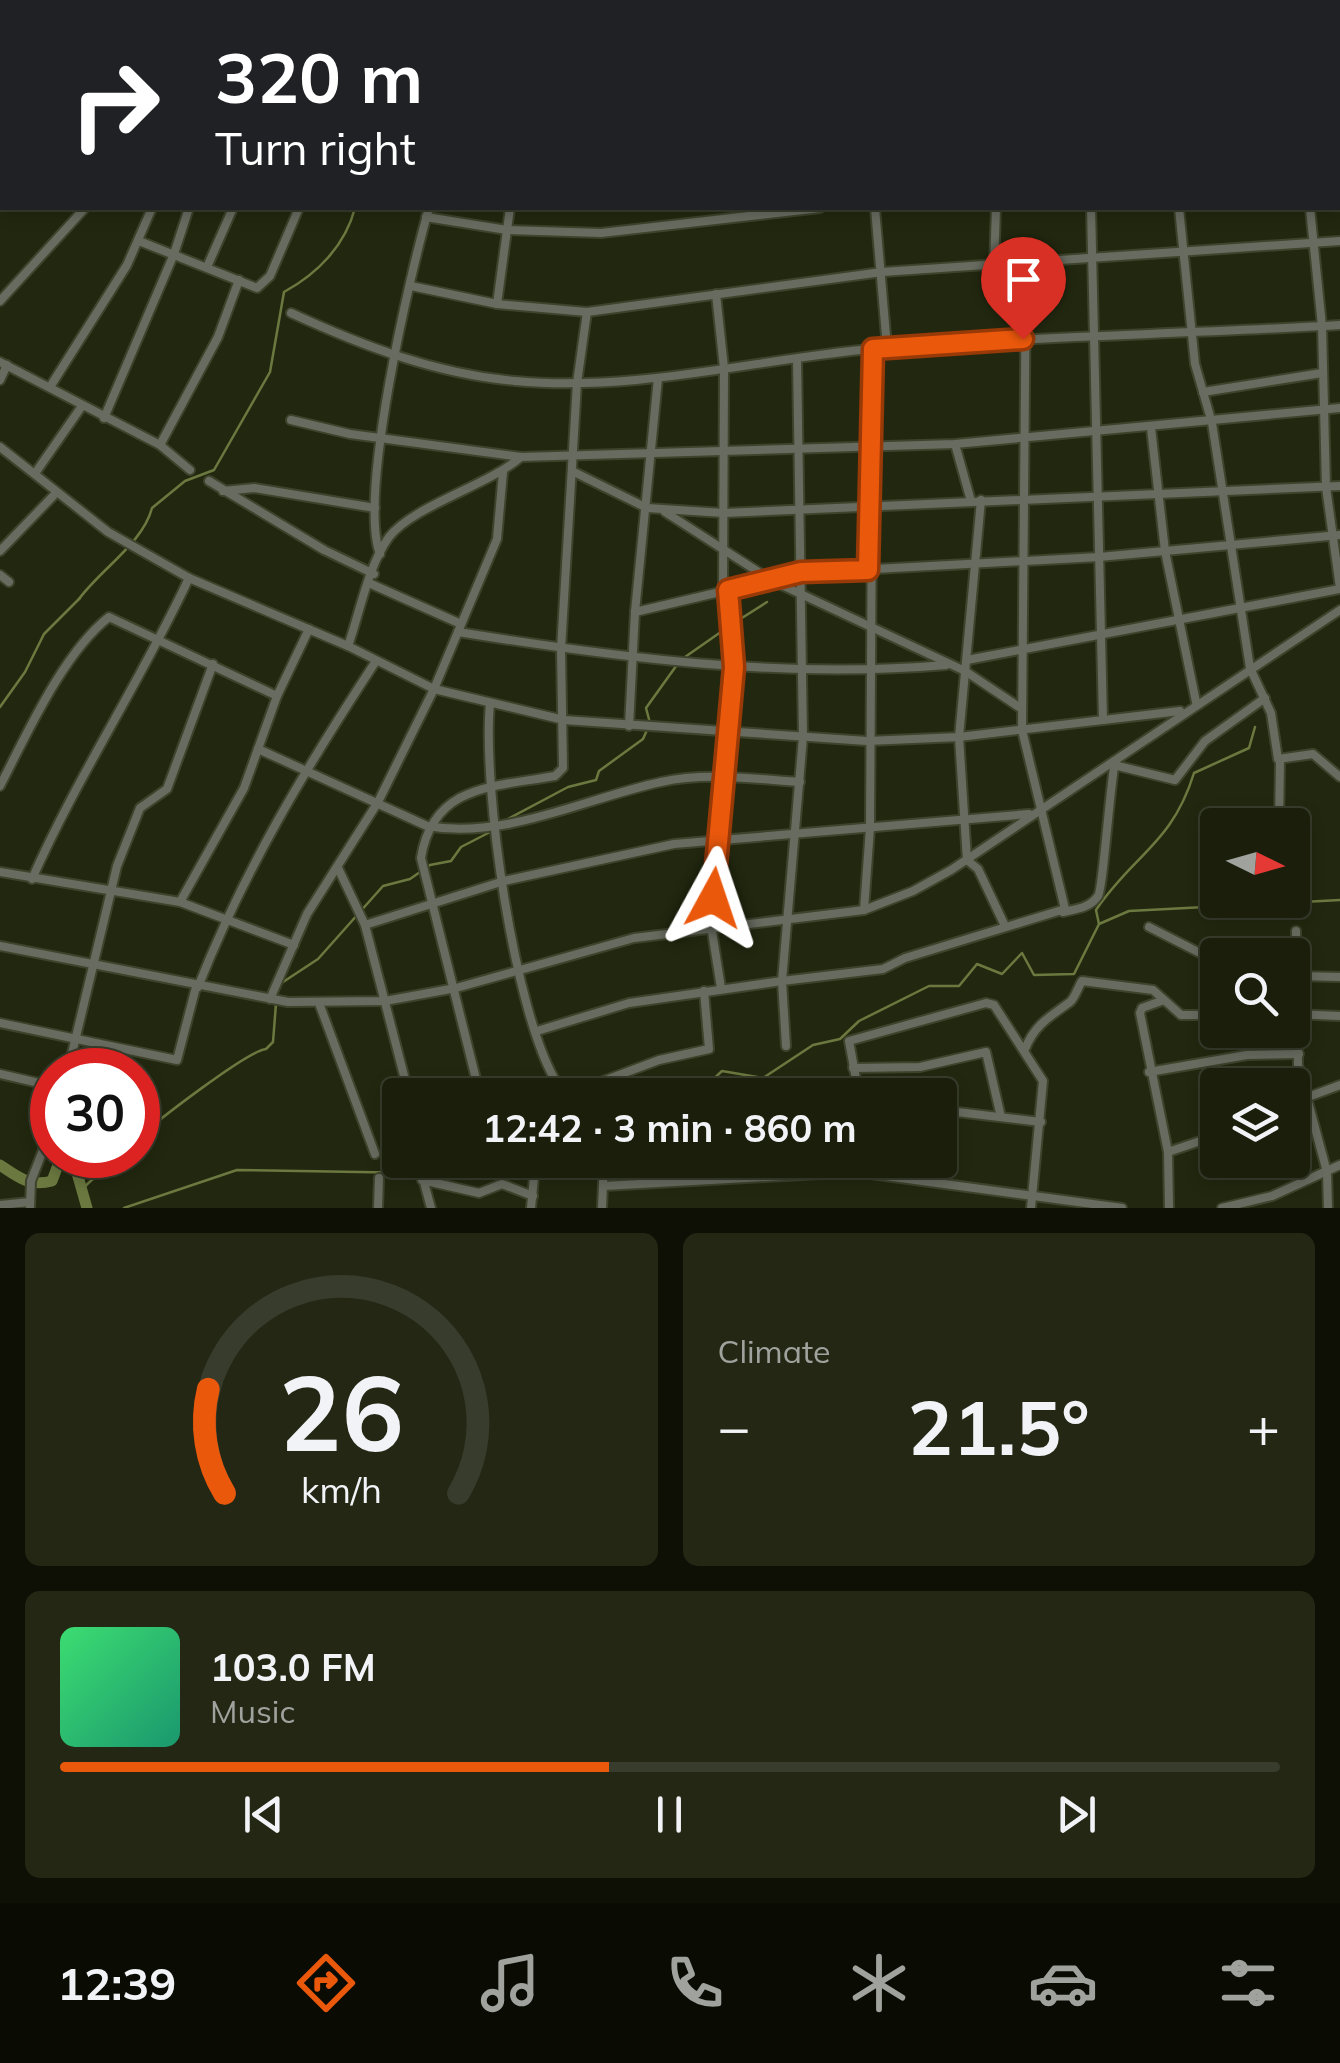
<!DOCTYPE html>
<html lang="en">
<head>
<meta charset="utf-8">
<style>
  body { margin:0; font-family:Mulish,sans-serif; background:#232714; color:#f1f3f6; height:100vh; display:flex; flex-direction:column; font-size:38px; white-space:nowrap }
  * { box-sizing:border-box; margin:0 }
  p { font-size:32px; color:#9fa29d }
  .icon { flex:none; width:55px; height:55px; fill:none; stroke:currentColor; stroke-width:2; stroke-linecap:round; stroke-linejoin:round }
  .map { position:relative; height:1208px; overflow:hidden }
  .drawer { display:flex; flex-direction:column; gap:25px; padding:25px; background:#0e1006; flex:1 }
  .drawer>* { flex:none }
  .top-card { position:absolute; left:0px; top:0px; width:1340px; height:210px; box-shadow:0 5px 15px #0003,0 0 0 2px #383c2c; background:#202124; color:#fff; overflow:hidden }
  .needle { width:65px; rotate:95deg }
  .fabs { position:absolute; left:1200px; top:808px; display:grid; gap:20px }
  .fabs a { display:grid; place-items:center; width:110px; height:110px; border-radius:10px; background:#1a1e0b; box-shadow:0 5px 15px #0003,0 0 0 2px #383c2c; font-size:50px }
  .speed { position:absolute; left:30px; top:1048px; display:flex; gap:20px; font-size:50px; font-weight:700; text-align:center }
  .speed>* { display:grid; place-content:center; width:130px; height:130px; border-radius:50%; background:#1a1e0b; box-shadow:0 5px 15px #0003,0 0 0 2px #383c2c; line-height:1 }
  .speed .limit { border:15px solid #d22; background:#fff; color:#111 }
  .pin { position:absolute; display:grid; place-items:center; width:85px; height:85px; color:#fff; margin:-102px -42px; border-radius:50% 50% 50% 0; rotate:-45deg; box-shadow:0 0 10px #0007 }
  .pin .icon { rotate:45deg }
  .me { position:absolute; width:110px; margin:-55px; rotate:5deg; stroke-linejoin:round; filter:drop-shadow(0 0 8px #0008) }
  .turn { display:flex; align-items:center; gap:35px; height:210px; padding:0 50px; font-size:45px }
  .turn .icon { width:130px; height:130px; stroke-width:2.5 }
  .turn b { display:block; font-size:70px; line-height:85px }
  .big { font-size:75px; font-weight:700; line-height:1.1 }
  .drawer .widget { flex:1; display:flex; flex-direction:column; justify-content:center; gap:15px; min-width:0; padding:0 35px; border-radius:15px; background:#232714 }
  .drawer .dial { align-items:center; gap:0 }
  .dial svg { height:260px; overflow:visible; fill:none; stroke:#383c2c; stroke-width:7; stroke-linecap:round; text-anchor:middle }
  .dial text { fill:#f1f3f6; stroke:none }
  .song { display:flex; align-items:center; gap:30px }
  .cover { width:120px; height:120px; border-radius:15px; background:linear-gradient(135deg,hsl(140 70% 55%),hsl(160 70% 35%)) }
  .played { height:10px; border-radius:5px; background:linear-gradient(90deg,#ea580c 45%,#383c2c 45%) }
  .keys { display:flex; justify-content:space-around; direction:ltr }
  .heat { display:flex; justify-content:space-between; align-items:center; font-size:55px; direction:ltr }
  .drawer .tiles { flex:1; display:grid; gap:25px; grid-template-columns:1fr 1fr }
  .widget:last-child { grid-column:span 2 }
  .trip { position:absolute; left:382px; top:1078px; width:575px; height:100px; border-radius:10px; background:#1a1e0b; box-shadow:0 5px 15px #0003,0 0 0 2px #383c2c; font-weight:700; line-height:100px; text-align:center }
  .dock { display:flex; height:160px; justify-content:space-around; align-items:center; background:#0a0c04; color:#9fa29d }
  .dock .icon { width:70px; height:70px }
  .dock .active { color:#ea580c }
  .dock b { font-size:45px; color:#f1f3f6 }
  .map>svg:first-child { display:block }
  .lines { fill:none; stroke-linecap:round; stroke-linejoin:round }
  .stream { stroke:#6b7940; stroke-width:2.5 }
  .river { stroke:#6b7940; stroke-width:11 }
  .minor-casing { stroke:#3e432c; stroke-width:12 }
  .minor { stroke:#686c60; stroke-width:8 }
  .route-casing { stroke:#983908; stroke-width:25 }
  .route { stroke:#ea580c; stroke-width:18 }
</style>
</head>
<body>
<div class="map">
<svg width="1340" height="1208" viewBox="0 0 1340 1208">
  <rect width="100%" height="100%" fill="#22280f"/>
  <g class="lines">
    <!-- stream -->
    <g class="stream">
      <path d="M440 0 441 2"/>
      <path d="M554 2 556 0"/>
      <path d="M79 599C101 569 143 543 152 508L185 481 214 470 270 372 284 292C317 274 345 246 355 208"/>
      <path d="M734 623 767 602"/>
      <path d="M685 657 728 627"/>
      <path d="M0 707 25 672 44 634 80 598"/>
      <path d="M650 723 646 708 679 662"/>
      <path d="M508 819 568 787 596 780 599 771 643 739 647 730"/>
      <path d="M1099 924 1096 910C1134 854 1172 844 1194 773L1249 748 1255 727"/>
      <path d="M280 984 318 959 383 886 410 879 430 865 451 861 461 847 494 830"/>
      <path d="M647 1095 682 1081 706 1086 722 1071 763 1078 813 1045 840 1039 859 1021 929 986H959L977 964 1002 974 1022 953 1034 975 1074 974 1099 924 1129 911 1340 900"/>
      <path d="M138 1138C157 1121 247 1051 266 1049L273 1042 277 991"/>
      <path d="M427 1172 463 1176 468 1160"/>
      <path d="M82 1189 119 1155"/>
      <path d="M124 1208 237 1170 419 1173"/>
    </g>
    <!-- river -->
    <path class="river" d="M0 1165C18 1177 29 1187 52 1181L58 1165 75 1166 87 1208"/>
    <!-- minor casing -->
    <g class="minor-casing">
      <g id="minor">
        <path d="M300 0 312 2"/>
        <path d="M1162 0V2"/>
        <path d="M1235 0V2"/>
        <path d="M183 2V0"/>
        <path d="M256 2 257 0"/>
        <path d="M332 2 333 0"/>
        <path d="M411 2 412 0"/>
        <path d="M491 2 492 0"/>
        <path d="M765 2 880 0"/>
        <path d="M1298 2V0"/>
        <path d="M0 19 2 29"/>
        <path d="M1338 24H1340"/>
        <path d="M0 48 2 46"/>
        <path d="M1338 103H1340"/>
        <path d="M0 130 2 129"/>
        <path d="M1338 176H1340"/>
        <path d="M0 189H2"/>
        <path d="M875 208 887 347"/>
        <path d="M1091 208 1103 720"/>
        <path d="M1179 208 1195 364 1212 423 1250 668 1271 713 1278 759 1313 754 1340 777"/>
        <path d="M1310 208 1322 326 1326 487 1340 588"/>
        <path d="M426 217 507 230 601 233 820 208"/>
        <path d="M139 241 257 288 270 276 299 208"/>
        <path d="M207 267 233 208"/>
        <path d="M994 268 996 208"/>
        <path d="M411 286 497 304 587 312 882 272 1340 241"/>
        <path d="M716 294 724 368 723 591"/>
        <path d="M0 301 85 208"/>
        <path d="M497 304 510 208"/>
        <path d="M291 313C363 346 436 374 515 381 642 393 767 356 892 347 1041 336 1191 334 1340 325"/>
        <path d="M0 362 160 445 190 470"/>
        <path d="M0 380 7 365"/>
        <path d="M50 387 127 265 152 208"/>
        <path d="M1203 392 1322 373"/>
        <path d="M104 418 174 254 189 208"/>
        <path d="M291 420 350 434 521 457 955 444 1340 408"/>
        <path d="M1151 428 1165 551 1196 702"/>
        <path d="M955 444 971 501"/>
        <path d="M160 445 218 337 239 280"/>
        <path d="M0 447 108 532 189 578 348 646 434 689 564 720 867 741 959 737 1180 711"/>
        <path d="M36 472 82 406"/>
        <path d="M574 472 647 508 724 513 1340 486"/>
        <path d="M209 481 324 550 374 574"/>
        <path d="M223 491 254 488 375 508"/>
        <path d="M981 500 959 737 967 860 978 869 1005 926"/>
        <path d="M665 512 771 580 965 671 1022 709"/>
        <path d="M0 551 56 493"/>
        <path d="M380 554C358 496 410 274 429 208"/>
        <path d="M0 575 9 582"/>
        <path d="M371 584 461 624"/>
        <path d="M635 612 801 573 1099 557 1340 535"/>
        <path d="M458 632C620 658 782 679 946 665"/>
        <path d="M348 646C360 612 368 566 389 537 413 506 487 486 521 457"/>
        <path d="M967 660 1340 589"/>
        <path d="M490 703C482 786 514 1016 558 1085L595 1084 659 1060 709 1049 704 991"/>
        <path d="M629 726 635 612 658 378"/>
        <path d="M258 749 427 826C505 840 586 798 661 782 706 772 754 779 800 782"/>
        <path d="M1114 765 1175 780 1205 741 1265 698"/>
        <path d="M0 786C27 734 63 653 109 617L277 696"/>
        <path d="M1279 825 1280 760"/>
        <path d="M338 868 365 925 409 1095"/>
        <path d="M0 872 180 902 294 945"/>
        <path d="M32 879C78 775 141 681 189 578"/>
        <path d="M180 902 244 788 277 696 309 629"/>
        <path d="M864 910 870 828 873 349"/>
        <path d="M1063 912C1076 909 1090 908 1098 896 1103 889 1110 784 1115 762"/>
        <path d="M365 925 504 881 674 844 1029 814"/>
        <path d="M1149 927 1200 953 1218 956"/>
        <path d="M1296 931 1298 1065 1327 1172 1328 1208"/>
        <path d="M0 946 288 1002 385 1001 456 988 634 938 864 910 913 891 951 870 1340 610"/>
        <path d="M1297 976 1340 977"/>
        <path d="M198 987C244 870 307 766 376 661"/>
        <path d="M721 988 711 925 734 667 728 590"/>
        <path d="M270 999 307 914 378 802 434 689 497 539 503 472"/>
        <path d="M1164 1000 1142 1008 1140 1013 1168 1152 1169 1208"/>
        <path d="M319 1003 375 1154"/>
        <path d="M1292 1014 1340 1016"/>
        <path d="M0 1023 177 1060 196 987"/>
        <path d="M537 1031 629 1003 782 981 803 737 797 359"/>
        <path d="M786 1046 782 981 883 969 905 958 1065 909 1022 730 1026 265"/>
        <path d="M1025 1049C1035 1024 1051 1016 1070 1002 1075 998 1078 987 1082 981L1153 990 1181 1015H1218"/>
        <path d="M853 1068 920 1067 986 1052 1001 1117"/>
        <path d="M68 1070 117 866 140 808 167 789 213 664"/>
        <path d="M1149 1072 1247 1055 1299 1054"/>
        <path d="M0 1074 52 1086"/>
        <path d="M480 1095 421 858C433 784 494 787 555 776L563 768 561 649 577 383 587 312"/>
        <path d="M859 1095 849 1041 986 1003 994 1005 1043 1081 1031 1208"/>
        <path d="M1292 1103 1340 1085"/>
        <path d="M940 1110 1041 1122"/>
        <path d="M1168 1152 1218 1135"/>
        <path d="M418 1160 431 1208"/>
        <path d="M422 1180 479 1193 502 1184 533 1196"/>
        <path d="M604 1186 856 1172 1122 1208"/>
        <path d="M0 1205 30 1202"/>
        <path d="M30 1208 31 1181 52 1127"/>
        <path d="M378 1208 379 1178"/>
        <path d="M531 1208 535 1167 540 1160"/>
        <path d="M602 1208 604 1160"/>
        <path d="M1222 1208 1272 1196 1340 1165"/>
      </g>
    </g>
    <!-- minor -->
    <use href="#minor" class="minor"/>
  </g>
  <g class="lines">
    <!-- route casing -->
    <g class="route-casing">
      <path id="route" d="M713 898 734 667 728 590 801 572 868 570 873 349 1023 339"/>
    </g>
    <!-- route -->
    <use href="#route" class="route"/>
  </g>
</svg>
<div class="fabs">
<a><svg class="needle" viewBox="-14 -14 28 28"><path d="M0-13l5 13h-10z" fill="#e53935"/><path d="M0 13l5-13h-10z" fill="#9fa29d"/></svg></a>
<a><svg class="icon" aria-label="search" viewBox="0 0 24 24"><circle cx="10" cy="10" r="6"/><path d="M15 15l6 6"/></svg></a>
<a><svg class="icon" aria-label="layers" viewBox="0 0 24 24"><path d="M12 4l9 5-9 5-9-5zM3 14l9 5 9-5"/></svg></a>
</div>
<div class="speed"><div class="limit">30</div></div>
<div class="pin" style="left:1023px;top:339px;background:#d93025"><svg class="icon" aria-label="arrive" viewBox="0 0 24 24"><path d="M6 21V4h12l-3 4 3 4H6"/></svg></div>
<svg class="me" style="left:713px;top:898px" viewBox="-20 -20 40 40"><path d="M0-17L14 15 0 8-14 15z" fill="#ea580c" stroke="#fff" stroke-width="4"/></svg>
<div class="trip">12:42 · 3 min · 860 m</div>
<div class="top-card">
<div class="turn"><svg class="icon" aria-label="right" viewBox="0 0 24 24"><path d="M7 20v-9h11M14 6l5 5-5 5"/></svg><div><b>320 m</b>Turn right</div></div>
</div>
</div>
<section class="drawer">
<div class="tiles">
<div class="widget dial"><svg viewBox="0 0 100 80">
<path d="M14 69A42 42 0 1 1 86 69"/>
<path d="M14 69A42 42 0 0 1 9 37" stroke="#ea580c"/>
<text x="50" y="56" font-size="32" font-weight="700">26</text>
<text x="50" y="72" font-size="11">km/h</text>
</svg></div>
<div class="widget"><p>Climate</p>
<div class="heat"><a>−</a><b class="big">21.5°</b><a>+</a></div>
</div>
<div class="widget">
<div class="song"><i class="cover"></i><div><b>103.0 FM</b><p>Music</p></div></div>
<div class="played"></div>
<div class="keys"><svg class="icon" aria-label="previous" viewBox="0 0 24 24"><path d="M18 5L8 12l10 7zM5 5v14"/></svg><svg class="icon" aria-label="pause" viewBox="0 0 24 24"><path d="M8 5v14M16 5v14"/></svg><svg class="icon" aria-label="next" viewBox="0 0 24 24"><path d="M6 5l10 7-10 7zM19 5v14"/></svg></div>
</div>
</div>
</section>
<nav class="dock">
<b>12:39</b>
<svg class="icon active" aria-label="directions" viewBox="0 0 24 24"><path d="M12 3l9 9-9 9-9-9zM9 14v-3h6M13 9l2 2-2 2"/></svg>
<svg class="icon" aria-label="music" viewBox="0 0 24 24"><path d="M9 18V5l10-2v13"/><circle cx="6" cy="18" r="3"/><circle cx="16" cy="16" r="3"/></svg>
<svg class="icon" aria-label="phone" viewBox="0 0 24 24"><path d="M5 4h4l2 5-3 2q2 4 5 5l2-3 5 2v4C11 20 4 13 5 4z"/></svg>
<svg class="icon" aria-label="climate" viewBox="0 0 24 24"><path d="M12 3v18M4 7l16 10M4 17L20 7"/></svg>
<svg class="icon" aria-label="car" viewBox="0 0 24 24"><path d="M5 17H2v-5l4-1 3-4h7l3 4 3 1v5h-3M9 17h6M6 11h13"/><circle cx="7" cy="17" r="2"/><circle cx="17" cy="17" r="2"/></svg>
<svg class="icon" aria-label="filters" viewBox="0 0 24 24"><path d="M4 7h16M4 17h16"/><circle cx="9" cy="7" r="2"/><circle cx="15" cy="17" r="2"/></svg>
</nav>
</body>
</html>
